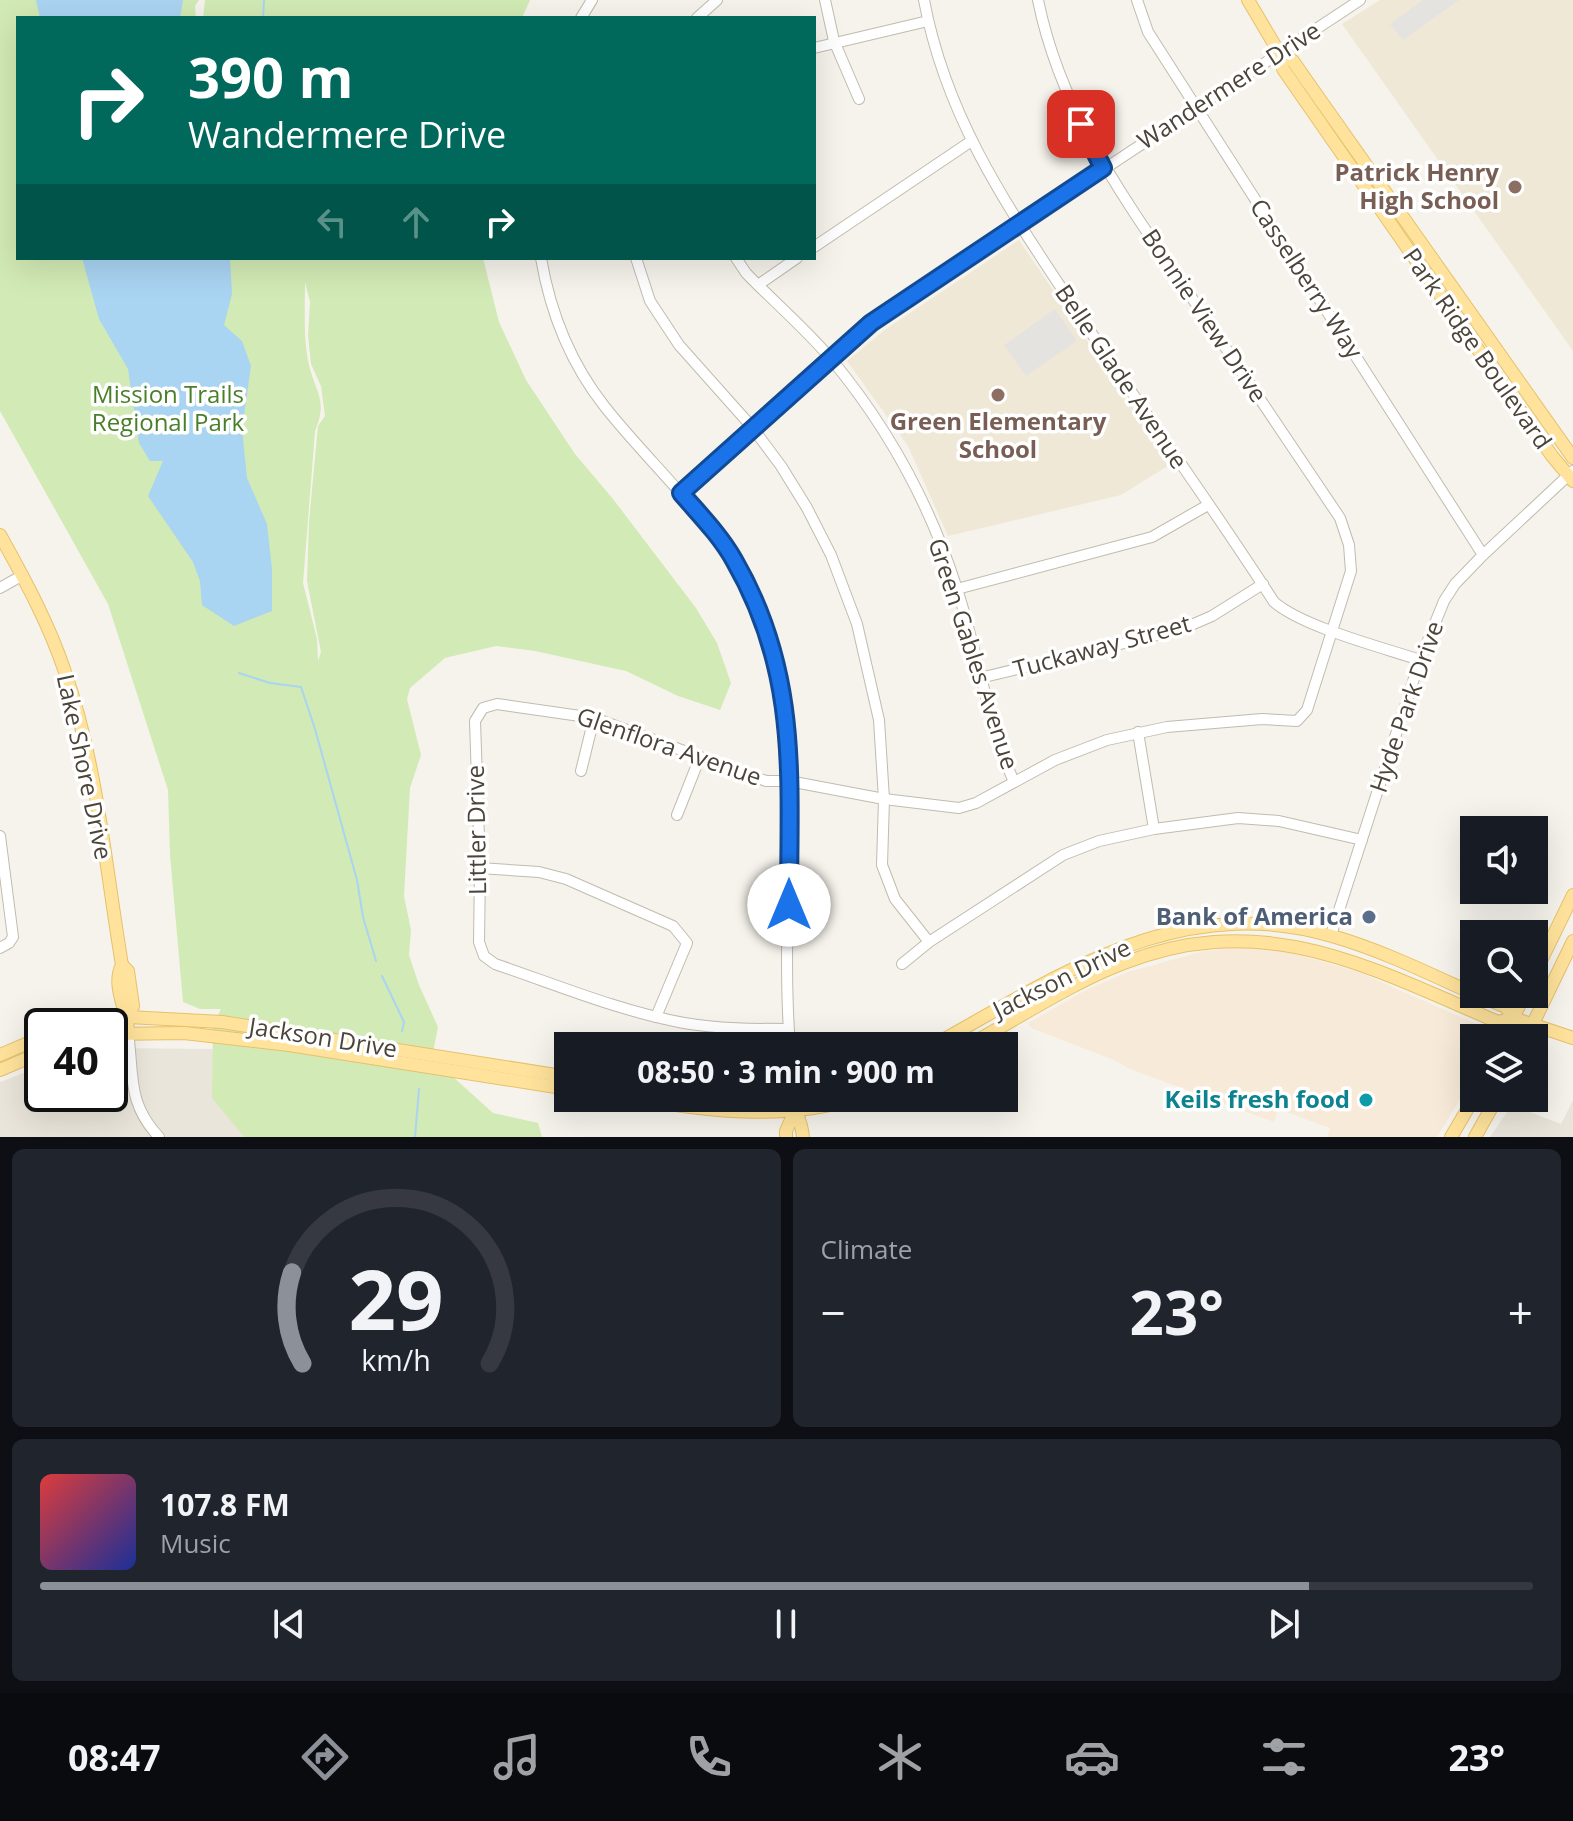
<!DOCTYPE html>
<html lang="en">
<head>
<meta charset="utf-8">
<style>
  body { margin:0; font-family:"Open Sans",sans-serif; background:#20242c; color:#f1f3f6; height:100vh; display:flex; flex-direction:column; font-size:30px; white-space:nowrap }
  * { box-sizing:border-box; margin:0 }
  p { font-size:26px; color:#9ea1a6 }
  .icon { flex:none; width:44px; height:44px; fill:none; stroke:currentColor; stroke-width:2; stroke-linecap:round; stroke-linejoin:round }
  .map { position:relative; height:1137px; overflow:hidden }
  .drawer { display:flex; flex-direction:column; gap:12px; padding:12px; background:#0d0f14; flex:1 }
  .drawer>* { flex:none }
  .guide { position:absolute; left:16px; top:16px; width:800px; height:244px; border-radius:0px; box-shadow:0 8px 32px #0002; background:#00695c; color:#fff; overflow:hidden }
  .controls { position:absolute; left:1460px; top:816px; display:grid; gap:16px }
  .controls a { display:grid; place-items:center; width:88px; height:88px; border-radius:0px; background:#171b24; box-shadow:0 8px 32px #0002; font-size:40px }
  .speed { position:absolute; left:24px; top:1008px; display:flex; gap:16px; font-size:40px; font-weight:700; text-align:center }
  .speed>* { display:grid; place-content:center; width:104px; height:104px; border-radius:50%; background:#171b24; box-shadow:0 8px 32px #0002; line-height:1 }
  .speed .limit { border:4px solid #111; border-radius:12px; background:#fff; color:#111 }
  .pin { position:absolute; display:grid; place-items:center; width:68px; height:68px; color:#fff; margin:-34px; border-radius:16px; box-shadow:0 4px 12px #0006 }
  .me { position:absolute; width:88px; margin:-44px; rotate:0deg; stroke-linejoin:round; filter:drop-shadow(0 0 6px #0008) }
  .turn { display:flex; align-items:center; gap:28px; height:168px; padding:0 40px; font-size:36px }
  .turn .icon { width:104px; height:104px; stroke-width:2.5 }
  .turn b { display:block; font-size:56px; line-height:68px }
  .lanes { display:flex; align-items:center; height:76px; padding:0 40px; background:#0003; justify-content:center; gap:40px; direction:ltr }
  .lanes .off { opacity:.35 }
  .big { font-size:60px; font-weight:700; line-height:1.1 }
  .drawer .widget { flex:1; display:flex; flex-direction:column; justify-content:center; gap:12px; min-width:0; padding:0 28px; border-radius:12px; background:#20242c }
  .drawer .dial { align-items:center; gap:0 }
  .dial svg { height:208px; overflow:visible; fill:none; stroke:#363941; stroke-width:7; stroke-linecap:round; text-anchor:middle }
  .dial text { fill:#f1f3f6; stroke:none }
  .song { display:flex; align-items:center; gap:24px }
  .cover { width:96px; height:96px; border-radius:12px; background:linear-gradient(135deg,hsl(0 70% 55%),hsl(230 70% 35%)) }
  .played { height:8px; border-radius:4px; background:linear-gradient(90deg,#8c9099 85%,#363941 85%) }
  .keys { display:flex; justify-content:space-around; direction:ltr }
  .heat { display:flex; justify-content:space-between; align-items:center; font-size:44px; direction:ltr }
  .drawer .tiles { flex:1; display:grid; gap:12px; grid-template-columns:1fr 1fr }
  .widget:last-child { grid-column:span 2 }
  .trip { position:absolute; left:554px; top:1032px; width:464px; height:80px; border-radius:0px; background:#171b24; box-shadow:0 8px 32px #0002; font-weight:700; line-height:80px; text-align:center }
  .menu { display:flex; height:128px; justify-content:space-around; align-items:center; background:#090b0e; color:#9ea1a6 }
  .menu .icon { width:56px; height:56px }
  .menu .active { color:#8c9099 }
  .menu b { font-size:36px; color:#f1f3f6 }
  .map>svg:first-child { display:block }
  .residential { fill:#eae5da }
  .commercial { fill:#f7ead8 }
  .education { fill:#efe8d6 }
  .green { fill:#d2eab5; fill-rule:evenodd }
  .parking { fill:#e5e3e0 }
  .water { fill:#a9d4f2 }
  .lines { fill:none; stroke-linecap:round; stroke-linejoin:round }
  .stream { stroke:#a9d4f2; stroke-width:2 }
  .minor-casing { stroke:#c2bbae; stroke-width:12 }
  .major-casing { stroke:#e6c16a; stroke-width:14 }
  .minor { stroke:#fff; stroke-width:10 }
  .major { stroke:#ffe39c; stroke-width:12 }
  .route-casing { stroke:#114b97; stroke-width:20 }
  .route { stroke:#1a73e8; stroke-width:14 }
  .education-dot { fill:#8d6e63; stroke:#fff; stroke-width:3 }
  .service-dot { fill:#5c6f8a; stroke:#fff; stroke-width:3 }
  .culture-dot { fill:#0f9aa8; stroke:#fff; stroke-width:3 }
  .labels { text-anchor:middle; stroke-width:7; stroke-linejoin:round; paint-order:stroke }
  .street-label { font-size:24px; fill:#4b4439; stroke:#fff }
  .education-label { font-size:24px; font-weight:bold; fill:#785e54; stroke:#fff; text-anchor:end }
  .park-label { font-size:24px; fill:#4a7f2a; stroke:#fff }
  .service-label { font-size:24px; font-weight:bold; fill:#4e5e75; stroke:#fff; text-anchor:end }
  .culture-label { font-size:24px; font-weight:bold; fill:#0d838f; stroke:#fff; text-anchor:end }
</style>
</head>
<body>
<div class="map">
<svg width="1573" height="1137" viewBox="0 0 1573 1137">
  <rect width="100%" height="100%" fill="#f6f3ec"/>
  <!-- residential -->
  <g class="residential">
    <path d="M110 1048 213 1049V1098L244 1137H0V1082L42 1066V1094H110Z"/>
    <path d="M1573 1100V1137H1490L1512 1105 1561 1124Z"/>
  </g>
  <!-- commercial -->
  <path class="commercial" d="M1245 947 1288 952 1356 971 1481 1026 1488 1032 1489 1038H1474V1076L1437 1137H1327L1330 1128 1278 1109 1274 1122 1130 1069 1114 1060 1031 1028 1028 1023 1088 989 1128 972 1204 951Z"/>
  <!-- education -->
  <g class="education">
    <path d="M1380 0H1573V351L1342 24Z"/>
    <path d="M1019 240 1171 464 1121 495 948 536 908 446 847 361 886 329Z"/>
  </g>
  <!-- green -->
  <g class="green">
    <path d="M0 0H199L195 6 196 18H18V258H483L499 322 526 380 575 454 613 499 696 608 717 643 731 683 720 710 678 696 626 671 535 651 496 646 445 658 410 688 407 699 421 755 410 788 404 896 411 930 409 955 419 985 438 1027 432 1058 493 1113 538 1123 542 1137H244L212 1098 213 1025 221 1009H200L183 1002 170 855 168 790 108 604 0 411ZM305 282 310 302 308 336 311 364 321 386 325 416 318 426 309 522 307 581 321 652 318 661 317 639 303 583 315 431C328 400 316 394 309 365 303 339 305 307 305 282Z"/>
    <path d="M205 0H530L522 18H203Z"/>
  </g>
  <!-- parking -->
  <g class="parking">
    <path d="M1423 0H1459L1403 40 1390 24Z"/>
    <path d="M1055 309 1077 341 1026 376 1004 345Z"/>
  </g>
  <!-- water -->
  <g class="water">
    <path d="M36 0H183L180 18H40Z"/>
    <path d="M82 258H230L232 294 224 325 242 341 251 366 242 429 247 478 267 524 272 569V611L234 626 202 605 200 581 193 562 148 496 163 461H150L139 443 128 369 99 319Z"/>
  </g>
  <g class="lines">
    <!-- stream -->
    <g class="stream">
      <path d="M263 18 264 0"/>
      <path d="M239 673 270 683 301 687 315 729 357 880 363 917 376 961"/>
      <path d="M382 976 404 1022 402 1031"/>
      <path d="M415 1137 419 1089"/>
    </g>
    <!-- minor casing -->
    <g class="minor-casing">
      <g id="minor">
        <path d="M825 0 834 41 859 99"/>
        <path d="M924 0C946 118 1007 206 1072 304 1138 404 1209 501 1274 602 1303 627 1381 647 1420 660"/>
        <path d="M1137 0 1148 32 1483 555"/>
        <path d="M581 18 592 0"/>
        <path d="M697 18 717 0"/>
        <path d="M814 48 928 21"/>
        <path d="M814 247 970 142"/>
        <path d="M541 258C550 311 571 364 605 407 659 475 728 531 761 614 787 680 789 746 789 816 789 892 784 970 790 1046"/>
        <path d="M636 258 650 301 679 345 752 427 781 466 807 508 831 555 857 624 879 720 884 799 882 865 895 899 929 942"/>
        <path d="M736 258 746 273C774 302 806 329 832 360 889 429 930 504 957 589 978 653 987 720 1014 782"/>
        <path d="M758 285 797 258"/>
        <path d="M681 493 871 323 1360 0"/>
        <path d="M0 588 23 575"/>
        <path d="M957 589 1152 537 1208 505"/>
        <path d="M980 678 1182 629 1212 616 1263 584"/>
        <path d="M1138 732 1154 829"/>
        <path d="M581 771 594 718"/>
        <path d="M677 815 700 757"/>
        <path d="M0 836 13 937 9 943 0 948"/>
        <path d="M480 868 539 872 566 879 673 926 687 943 656 1017"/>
        <path d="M1331 935 1420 660 1444 601 1455 584 1483 555 1573 471"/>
        <path d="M902 964 929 942 1063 855 1099 841 1154 829 1238 818 1279 821 1362 840"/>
        <path d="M788 1029C754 1029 718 1029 684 1023 619 1011 557 985 495 964L484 956 479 942 480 868 475 721 483 708 497 704 594 718 766 781H789L884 799 959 808 976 803 1055 760 1107 740 1167 727 1262 719 1297 721 1307 710 1351 571 1349 545 1340 518C1290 443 1240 369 1190 295 1126 201 1061 114 1038 0"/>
        <path d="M128 1032C134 1076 127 1103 159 1137"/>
      </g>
    </g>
    <!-- major casing -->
    <g class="major-casing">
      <g id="major">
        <path d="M1248 0 1280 54 1283 69 1552 456 1573 481"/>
        <path d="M1280 54 1293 61 1304 77 1573 458"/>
        <path d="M0 535C25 580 49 624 65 672 97 763 106 870 122 965 111 986 128 1011 128 1032"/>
        <path d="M122 965 128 971 133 1006 128 1017"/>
        <path d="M1534 975 1573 895"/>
        <path d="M1475 994 1506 1007 1513 1018 1573 1038"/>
        <path d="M78 1026 128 1017 222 1022 568 1077"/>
        <path d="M110 1034 184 1033 289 1045 568 1089"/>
        <path d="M1503 1038 1525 994"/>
        <path d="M1526 1038 1573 941"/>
        <path d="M932 1046C1059 976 1179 891 1332 936 1381 950 1428 973 1474 994"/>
        <path d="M967 1046C1019 1018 1069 984 1124 963 1265 908 1371 968 1498 1022L1513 1018"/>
        <path d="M0 1055 42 1037"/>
        <path d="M0 1070 42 1052"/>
        <path d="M629 1098C706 1110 780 1122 857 1098"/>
        <path d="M794 1098C795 1112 802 1123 803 1137"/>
        <path d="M786 1137V1131L795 1111"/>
        <path d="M1451 1137 1474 1098"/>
        <path d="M1475 1137 1497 1098"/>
      </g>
    </g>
    <!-- minor -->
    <use href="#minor" class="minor"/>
    <!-- major -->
    <use href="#major" class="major"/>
  </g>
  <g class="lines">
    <!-- route casing -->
    <g class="route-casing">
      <path id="route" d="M789 905C789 779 800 674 734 560 720 535 699 514 681 493L871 323 1103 168 1081 124"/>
    </g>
    <!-- route -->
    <use href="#route" class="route"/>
  </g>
  <!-- markers -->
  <g class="education-dot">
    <circle cx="1515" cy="187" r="8"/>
    <circle cx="998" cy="395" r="8"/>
  </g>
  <circle class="service-dot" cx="1369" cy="917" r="8"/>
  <circle class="culture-dot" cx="1366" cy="1100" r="8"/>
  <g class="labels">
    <!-- street labels -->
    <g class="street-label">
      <text transform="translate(1229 86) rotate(-33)" y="8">Wandermere Drive</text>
      <text transform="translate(1306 279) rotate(57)" y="8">Casselberry Way</text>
      <text transform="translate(1204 316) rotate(56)" y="8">Bonnie View Drive</text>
      <text transform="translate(1477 349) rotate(55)" y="8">Park Ridge Boulevard</text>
      <text transform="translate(1121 377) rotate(56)" y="8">Belle Glade Avenue</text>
      <text transform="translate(1102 647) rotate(-15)" y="8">Tuckaway Street</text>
      <text transform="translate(973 654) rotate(72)" y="8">Green Gables Avenue</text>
      <text transform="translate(1407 707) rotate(-71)" y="8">Hyde Park Drive</text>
      <text transform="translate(669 747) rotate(19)" y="8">Glenflora Avenue</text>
      <text transform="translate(84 767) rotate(78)" y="8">Lake Shore Drive</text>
      <text transform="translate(477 830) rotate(-91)" y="8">Littler Drive</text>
      <text transform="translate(1062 979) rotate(-26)" y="8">Jackson Drive</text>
      <text transform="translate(323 1038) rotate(9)" y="8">Jackson Drive</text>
    </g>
    <!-- education labels -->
    <g class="education-label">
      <text x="1499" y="181">Patrick Henry<tspan x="1499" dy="28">High School</tspan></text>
      <text x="998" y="430" text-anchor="middle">Green Elementary<tspan x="998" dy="28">School</tspan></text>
    </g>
    <!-- park labels -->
    <g class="park-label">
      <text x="168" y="403">Mission Trails<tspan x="168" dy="28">Regional Park</tspan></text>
    </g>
    <!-- service labels -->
    <g class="service-label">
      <text x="1353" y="925">Bank of America</text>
    </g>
    <!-- culture labels -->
    <g class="culture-label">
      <text x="1350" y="1108">Keils fresh food</text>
    </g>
  </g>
</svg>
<div class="controls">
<a><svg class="icon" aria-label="sound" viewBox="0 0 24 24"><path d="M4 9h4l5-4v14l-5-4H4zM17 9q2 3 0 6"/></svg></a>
<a><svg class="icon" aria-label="search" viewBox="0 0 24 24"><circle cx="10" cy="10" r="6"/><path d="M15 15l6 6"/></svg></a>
<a><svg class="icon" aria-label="layers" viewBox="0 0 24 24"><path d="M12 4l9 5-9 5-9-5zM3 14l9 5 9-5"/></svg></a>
</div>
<div class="speed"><div class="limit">40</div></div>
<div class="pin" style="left:1081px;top:124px;background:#d93025"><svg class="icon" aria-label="arrive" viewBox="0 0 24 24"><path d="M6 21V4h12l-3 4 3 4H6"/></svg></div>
<svg class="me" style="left:789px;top:905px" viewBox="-20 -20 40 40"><circle r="19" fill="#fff"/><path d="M0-13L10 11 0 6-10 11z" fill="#1a73e8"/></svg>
<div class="trip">08:50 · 3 min · 900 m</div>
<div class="guide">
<div class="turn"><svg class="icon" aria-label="right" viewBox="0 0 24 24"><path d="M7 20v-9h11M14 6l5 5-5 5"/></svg><div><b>390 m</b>Wandermere Drive</div></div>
<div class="lanes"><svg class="icon off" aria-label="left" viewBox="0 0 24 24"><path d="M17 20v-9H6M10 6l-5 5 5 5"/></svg><svg class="icon off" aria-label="ahead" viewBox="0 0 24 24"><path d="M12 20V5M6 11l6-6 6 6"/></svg><svg class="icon" aria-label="right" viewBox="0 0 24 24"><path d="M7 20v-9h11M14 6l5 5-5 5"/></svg></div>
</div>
</div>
<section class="drawer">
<div class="tiles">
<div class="widget dial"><svg viewBox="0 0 100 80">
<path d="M14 69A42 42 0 1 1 86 69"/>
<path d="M14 69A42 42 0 0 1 10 34" stroke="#8c9099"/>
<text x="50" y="56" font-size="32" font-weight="700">29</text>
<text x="50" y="72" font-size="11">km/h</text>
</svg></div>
<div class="widget"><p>Climate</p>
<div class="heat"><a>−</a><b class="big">23°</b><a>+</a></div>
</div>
<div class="widget">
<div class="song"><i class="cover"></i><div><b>107.8 FM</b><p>Music</p></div></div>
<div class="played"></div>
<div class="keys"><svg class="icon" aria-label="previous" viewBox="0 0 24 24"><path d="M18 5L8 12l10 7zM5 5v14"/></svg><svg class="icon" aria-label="pause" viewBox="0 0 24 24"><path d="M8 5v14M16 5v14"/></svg><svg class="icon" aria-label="next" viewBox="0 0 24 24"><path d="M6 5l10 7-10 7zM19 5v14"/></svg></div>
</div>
</div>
</section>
<nav class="menu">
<b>08:47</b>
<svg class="icon active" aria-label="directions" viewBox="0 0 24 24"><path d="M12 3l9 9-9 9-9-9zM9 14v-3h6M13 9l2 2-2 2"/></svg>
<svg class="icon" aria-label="music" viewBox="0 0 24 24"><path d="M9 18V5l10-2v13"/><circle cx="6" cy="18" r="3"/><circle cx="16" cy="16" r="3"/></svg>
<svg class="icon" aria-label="phone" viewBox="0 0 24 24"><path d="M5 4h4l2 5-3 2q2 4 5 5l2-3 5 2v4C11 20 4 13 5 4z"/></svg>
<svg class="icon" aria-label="climate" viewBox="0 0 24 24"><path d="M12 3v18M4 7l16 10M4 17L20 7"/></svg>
<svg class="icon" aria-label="car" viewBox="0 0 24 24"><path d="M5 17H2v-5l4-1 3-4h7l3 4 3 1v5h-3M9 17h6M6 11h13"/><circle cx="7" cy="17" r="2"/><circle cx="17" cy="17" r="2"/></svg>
<svg class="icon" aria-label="filters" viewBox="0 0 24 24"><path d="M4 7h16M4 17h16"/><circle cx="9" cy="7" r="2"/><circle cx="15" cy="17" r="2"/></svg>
<b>23°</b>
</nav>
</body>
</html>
